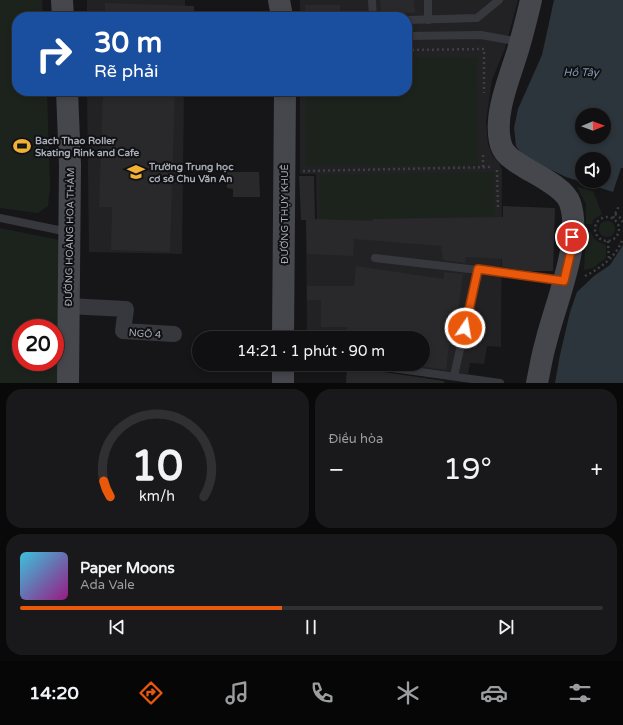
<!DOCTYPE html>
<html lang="vi">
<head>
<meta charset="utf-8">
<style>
  body { margin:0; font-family:"Varela Round",sans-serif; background:#19191b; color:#f1f3f6; height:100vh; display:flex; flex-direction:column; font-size:15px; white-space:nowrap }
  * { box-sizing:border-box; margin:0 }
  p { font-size:13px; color:#9c9d9f }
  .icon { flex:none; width:22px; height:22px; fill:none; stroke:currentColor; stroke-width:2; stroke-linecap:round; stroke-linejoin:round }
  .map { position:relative; height:383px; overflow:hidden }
  .drawer { display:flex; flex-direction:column; gap:6px; padding:6px; background:#09090a; flex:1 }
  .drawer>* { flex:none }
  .top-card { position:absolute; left:12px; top:12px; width:400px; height:84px; border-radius:16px; box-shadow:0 2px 6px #0003,0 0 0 1px #303032; background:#1a4fa0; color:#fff; overflow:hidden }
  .needle { width:26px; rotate:89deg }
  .controls { position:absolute; left:575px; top:108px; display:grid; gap:8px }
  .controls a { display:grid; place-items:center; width:36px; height:36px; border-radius:50%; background:#101012; box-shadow:0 2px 6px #0003,0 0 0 1px #303032; font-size:20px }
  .speed { position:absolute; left:12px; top:319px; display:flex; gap:8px; font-size:20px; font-weight:700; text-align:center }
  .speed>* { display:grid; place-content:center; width:52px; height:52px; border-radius:50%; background:#101012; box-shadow:0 2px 6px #0003,0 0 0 1px #303032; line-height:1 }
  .speed .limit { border:6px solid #d22; background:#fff; color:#111 }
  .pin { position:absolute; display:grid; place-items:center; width:34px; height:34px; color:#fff; margin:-17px; border:2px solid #fff; border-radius:50%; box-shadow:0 1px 4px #0007 }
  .me { position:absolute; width:44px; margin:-22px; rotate:12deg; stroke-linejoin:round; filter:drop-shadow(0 0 3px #0008) }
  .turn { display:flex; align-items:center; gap:14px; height:84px; padding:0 16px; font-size:18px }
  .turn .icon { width:52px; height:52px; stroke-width:2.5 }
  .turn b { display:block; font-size:28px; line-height:34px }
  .big { font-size:30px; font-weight:600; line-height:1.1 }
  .drawer .tile { flex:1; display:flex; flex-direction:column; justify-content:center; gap:6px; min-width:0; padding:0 14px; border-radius:16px; background:#19191b }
  .drawer .dial { align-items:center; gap:0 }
  .dial svg { height:104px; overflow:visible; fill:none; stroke:#303032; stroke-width:7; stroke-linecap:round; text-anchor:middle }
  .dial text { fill:#f1f3f6; stroke:none }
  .song { display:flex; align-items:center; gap:12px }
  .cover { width:48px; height:48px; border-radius:6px; background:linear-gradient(135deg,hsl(190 70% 55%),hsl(310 70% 35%)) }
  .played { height:4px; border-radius:2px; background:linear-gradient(90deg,#ea580c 45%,#303032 45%) }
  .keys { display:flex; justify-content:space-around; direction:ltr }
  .heat { display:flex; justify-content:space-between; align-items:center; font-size:22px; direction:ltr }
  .drawer .tiles { flex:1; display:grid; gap:6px; grid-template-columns:1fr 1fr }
  .tile:last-child { grid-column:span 2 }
  .trip { position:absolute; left:192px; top:331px; width:238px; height:40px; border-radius:20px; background:#101012; box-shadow:0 2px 6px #0003,0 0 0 1px #303032; font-weight:600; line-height:40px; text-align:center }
  .tabs { display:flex; height:64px; justify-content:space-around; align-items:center; background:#060607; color:#9c9d9f }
  .tabs .icon { width:28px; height:28px }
  .tabs .on { color:#ea580c }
  .tabs b { font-size:18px; color:#f1f3f6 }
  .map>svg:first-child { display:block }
  .built { fill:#222225 }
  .green { fill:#1c231d; fill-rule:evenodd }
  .water { fill:#2c353c; fill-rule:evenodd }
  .building { fill:#29292c }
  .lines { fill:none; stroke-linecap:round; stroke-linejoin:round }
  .path { stroke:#3d3f44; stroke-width:2.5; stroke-dasharray:2 3; stroke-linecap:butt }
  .lane { stroke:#37383d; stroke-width:8 }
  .street { stroke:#37383d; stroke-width:16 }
  .secondary { stroke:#45474d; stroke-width:22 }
  .route-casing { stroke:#983908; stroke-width:10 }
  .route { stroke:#ea580c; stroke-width:7 }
  .labels { text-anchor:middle; stroke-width:4; stroke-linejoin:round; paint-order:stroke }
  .poi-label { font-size:10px; font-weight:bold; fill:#a8adb8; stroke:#111113; text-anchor:start }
  .street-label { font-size:10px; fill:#a8adb8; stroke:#111113 }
  .water-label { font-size:11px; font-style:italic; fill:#7f9bb3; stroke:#111113 }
</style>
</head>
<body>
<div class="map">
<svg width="623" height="383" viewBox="0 0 623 383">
  <rect width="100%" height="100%" fill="#161618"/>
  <!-- built -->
  <g class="built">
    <rect x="87" y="0" width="98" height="17"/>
    <path d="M300 0H518L505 48 492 80 486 121 488 144 492 155 499 163 502 170 501 347 487 346 484 364 470 363 468 374 394 364H423V338H307L306 220 317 219 316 174H300V91H407V17H300Z"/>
    <path d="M87 91H184L182 254 89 252Z"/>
  </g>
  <!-- green -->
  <g class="green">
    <path d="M0 0H42L43 17H17V91H47L50 187 48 206 38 213 0 208Z"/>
    <path d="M407 57H477L478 166H306L305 91H407Z"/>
    <path d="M494 172 495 217 320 220 319 175Z"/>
    <path d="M577 187 593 191 602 214 594 219 592 224H586V204Z"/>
    <circle cx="607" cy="229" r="8"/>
    <path d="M0 228 59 240 60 383H0ZM21 328H55V362H21Z"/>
    <path d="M591 232C593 240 599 243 606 245V258L593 268 584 270 586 233Z"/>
  </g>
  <!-- water -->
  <g class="water">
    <path d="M554 0H623V168H621L613 192 566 177 524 157 516 146 514 128 518 109 542 55ZM582 115H604V137H582ZM582 159H604V181H582Z"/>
    <path d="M623 245V383H555L560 355 570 312 577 292 594 276 610 265Z"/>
  </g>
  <!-- building -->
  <g class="building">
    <path d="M380 0H414L415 13 381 14Z"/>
    <path d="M105 3 194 6V17H105Z"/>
    <path d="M305 5H340V17H306Z"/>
    <path d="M103 91H175L170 252 111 250 112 207H99Z"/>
    <path d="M227 172H259L260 197H233V189L227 188Z"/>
    <path d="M299 176H314L315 219 373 221V219L503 217V206L555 208 553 271H529L502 267V259L466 257 465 263 443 260 441 246 354 239 353 256 307 254 306 220H301Z"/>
    <path d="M356 266 444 279V272L463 274 456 328 451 327 446 370 404 364H423V338H346L347 327H321V300H307V286H354Z"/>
    <path d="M347 364H359L360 368 363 369 444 381V383H346Z"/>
  </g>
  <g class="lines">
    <!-- path -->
    <g class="path">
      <path d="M407 50 484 49V93"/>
      <path d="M483 167V152"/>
      <path d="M497 170 498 209"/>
      <path d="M303 171 493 167"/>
      <path d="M615 214 622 219 623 224"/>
      <circle cx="607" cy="229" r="12"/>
      <path d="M613 218 619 206"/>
      <path d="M608 241 609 260"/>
      <path d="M585 276C601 268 617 256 623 238"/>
    </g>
    <!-- lane -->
    <g class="lane">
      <path d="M372 0 373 17"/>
      <path d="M428 0V20"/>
      <path d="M407 20 477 18 499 0"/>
      <path d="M407 36 481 35 520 42"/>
      <path d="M0 218 68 232"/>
      <path d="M375 258 563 280"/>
      <path d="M364 364 500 383"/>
      <path d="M454 376 478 269"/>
    </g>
    <!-- street -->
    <path class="street" d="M68 306 126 309 123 331 174 334"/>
    <!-- secondary -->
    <g class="secondary">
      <path d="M62 0 63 17"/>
      <path d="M279 0 282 17"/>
      <path d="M531 0C527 17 523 33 518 50 510 77 494 112 500 141 502 154 513 160 524 167 537 175 565 188 570 203 583 241 555 304 546 342 542 355 540 369 537 383"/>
      <path d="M67 91 70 165 68 383"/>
      <path d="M283 338 285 91"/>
      <path d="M283 383V364"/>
    </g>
  </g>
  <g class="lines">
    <!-- route casing -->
    <g class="route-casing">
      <path id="route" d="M465 328 478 269 564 281 571 251 572 237"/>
    </g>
    <!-- route -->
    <use href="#route" class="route"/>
  </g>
  <!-- icons -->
  <defs>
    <g id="stadium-bare" transform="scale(1.38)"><path d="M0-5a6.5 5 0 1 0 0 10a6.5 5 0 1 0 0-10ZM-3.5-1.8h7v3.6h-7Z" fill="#f2b134" stroke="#111113" stroke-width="2.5" paint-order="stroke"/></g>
    <g id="school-bare" transform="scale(1.38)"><path d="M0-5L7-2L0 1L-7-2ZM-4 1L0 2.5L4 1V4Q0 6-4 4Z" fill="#f2b134" stroke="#111113" stroke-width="2.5" paint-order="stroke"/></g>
  </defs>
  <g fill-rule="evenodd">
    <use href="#stadium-bare" x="22" y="146"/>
    <use href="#school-bare" x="136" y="172"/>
  </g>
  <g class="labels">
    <!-- poi labels -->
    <g class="poi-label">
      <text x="35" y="144">Bach Thao Roller<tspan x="35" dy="12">Skating Rink and Cafe</tspan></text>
      <text x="149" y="170">Trường Trung học<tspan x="149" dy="12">cơ sở Chu Văn An</tspan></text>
    </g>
    <!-- street labels -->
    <g class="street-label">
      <text transform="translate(284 214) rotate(-90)" y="4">ĐƯỜNG THỤY KHUÊ</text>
      <text transform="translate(69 237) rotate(-89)" y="4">ĐƯỜNG HOÀNG HOA THÁM</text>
      <text transform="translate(145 333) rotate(4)" y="4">NGÕ 4</text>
    </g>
    <!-- water labels -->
    <g class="water-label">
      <text x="581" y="76">Hồ Tây</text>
    </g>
  </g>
</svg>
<div class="controls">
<a><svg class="needle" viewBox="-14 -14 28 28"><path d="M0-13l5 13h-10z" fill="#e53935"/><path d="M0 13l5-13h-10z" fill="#9c9d9f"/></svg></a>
<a><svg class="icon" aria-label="sound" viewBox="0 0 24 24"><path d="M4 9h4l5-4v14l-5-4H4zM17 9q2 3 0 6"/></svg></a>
</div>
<div class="speed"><div class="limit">20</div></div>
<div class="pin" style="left:572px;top:237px;background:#d93025"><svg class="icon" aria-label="arrive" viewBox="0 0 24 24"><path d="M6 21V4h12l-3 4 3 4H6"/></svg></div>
<svg class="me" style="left:465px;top:328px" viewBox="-20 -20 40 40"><circle r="17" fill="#ea580c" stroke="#fff" stroke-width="3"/><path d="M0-11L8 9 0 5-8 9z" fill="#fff"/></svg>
<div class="trip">14:21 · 1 phút · 90 m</div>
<div class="top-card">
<div class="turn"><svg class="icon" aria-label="right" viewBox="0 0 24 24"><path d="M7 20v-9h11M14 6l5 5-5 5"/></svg><div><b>30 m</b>Rẽ phải</div></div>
</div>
</div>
<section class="drawer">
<div class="tiles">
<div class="tile dial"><svg viewBox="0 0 100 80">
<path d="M14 69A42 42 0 1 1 86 69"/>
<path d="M14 69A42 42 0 0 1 9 57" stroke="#ea580c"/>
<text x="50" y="56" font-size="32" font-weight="700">10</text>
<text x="50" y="72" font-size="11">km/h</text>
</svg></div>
<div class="tile"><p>Điều hòa</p>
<div class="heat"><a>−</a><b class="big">19°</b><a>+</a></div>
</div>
<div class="tile">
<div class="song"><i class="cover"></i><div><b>Paper Moons</b><p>Ada Vale</p></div></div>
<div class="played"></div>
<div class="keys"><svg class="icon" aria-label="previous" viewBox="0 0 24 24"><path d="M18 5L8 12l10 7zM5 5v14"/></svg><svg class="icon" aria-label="pause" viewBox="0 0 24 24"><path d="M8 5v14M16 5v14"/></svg><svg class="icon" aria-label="next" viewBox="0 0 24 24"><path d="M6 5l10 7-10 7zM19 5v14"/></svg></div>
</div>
</div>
</section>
<nav class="tabs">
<b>14:20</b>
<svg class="icon on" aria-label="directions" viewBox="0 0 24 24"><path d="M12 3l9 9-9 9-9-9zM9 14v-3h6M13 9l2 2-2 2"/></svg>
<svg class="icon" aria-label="music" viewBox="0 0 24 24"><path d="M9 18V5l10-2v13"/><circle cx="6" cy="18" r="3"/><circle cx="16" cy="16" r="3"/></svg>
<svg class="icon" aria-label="phone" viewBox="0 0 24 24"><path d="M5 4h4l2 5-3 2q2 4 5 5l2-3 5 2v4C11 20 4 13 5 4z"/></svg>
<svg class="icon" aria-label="climate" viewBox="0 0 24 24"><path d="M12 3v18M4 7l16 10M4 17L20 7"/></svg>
<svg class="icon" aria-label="car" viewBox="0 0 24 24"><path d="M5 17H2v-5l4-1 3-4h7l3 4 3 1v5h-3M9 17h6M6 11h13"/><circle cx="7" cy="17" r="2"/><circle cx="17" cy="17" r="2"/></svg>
<svg class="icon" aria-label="filters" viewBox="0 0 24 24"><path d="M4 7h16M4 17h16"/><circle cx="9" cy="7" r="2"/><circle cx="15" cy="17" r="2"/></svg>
</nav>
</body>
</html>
